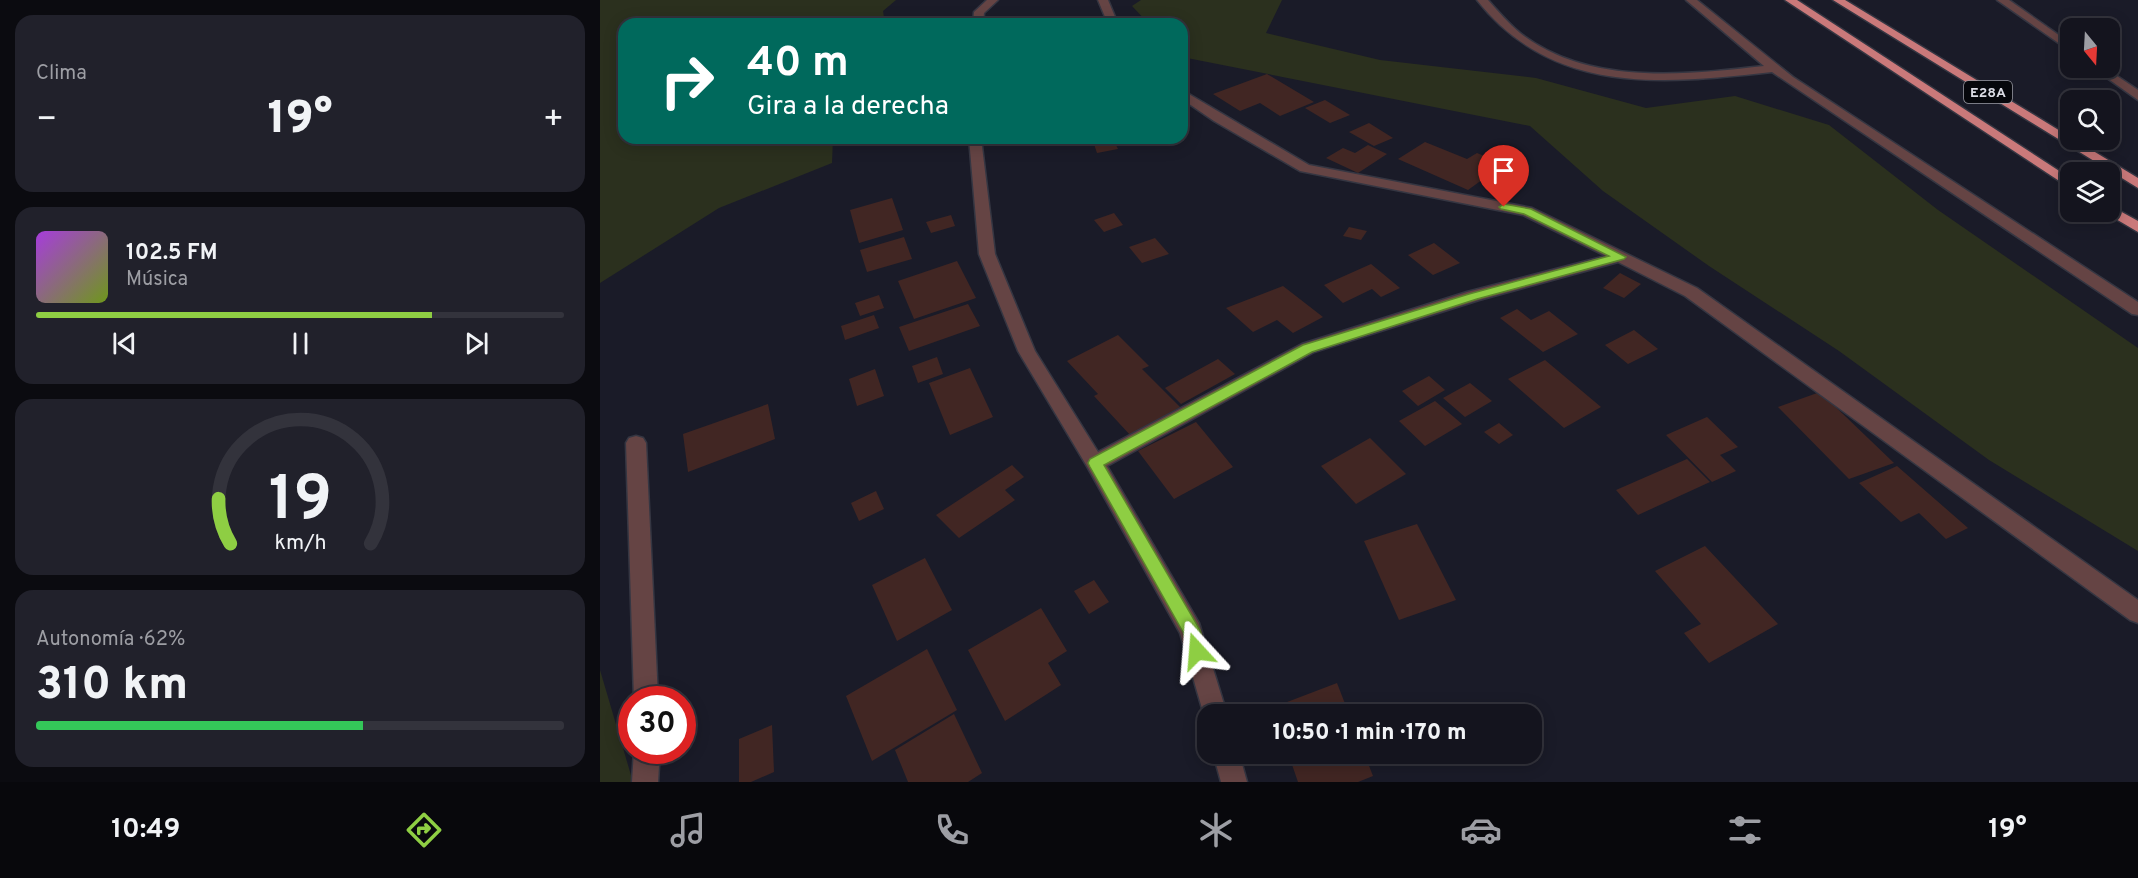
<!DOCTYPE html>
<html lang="es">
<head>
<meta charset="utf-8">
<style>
  body { margin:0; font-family:Overpass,sans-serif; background:#21212b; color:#f1f3f6; height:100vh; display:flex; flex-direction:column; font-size:22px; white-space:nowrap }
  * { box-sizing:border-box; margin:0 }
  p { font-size:20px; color:#9d9ea4 }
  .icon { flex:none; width:33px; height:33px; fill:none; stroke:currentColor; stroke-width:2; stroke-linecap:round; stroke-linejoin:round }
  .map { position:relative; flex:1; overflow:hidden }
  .panel { display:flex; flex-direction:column; gap:15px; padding:15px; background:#0b0b10; width:600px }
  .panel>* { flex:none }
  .banner { position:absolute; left:18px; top:18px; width:570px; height:126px; border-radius:18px; box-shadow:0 3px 15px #0003,0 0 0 2px #33333c; background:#00695c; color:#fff; overflow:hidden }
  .needle { width:39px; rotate:162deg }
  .controls { position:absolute; left:1460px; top:18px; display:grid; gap:12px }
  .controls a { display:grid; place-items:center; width:60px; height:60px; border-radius:12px; background:#14141e; box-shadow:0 3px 15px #0003,0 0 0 2px #33333c; font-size:30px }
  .speed { position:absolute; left:18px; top:686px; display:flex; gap:12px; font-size:30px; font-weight:700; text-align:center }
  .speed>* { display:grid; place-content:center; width:78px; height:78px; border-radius:50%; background:#14141e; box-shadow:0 3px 15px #0003,0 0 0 2px #33333c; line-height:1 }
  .speed .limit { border:9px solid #d22; background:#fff; color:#111 }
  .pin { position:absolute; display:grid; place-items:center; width:51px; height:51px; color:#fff; margin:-62px -26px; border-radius:50% 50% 50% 0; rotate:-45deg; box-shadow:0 0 6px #0007 }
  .pin .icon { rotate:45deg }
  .me { position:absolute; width:66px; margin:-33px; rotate:341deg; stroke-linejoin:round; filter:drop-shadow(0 0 4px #0008) }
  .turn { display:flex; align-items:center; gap:21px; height:126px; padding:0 30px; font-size:27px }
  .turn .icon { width:78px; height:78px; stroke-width:2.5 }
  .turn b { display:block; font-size:42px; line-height:51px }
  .big { font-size:45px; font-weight:800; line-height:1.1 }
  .panel .tile { flex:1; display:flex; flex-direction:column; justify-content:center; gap:9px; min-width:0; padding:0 21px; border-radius:18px; background:#21212b }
  .panel .dial { align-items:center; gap:0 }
  .dial svg { height:156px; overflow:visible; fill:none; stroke:#33333c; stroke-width:7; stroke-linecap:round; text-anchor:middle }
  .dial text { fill:#f1f3f6; stroke:none }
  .song { display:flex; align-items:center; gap:18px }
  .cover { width:72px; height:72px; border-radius:9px; background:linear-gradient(135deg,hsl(280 70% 55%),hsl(80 70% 35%)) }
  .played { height:6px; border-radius:3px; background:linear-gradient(90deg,#8ece43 75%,#33333c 75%) }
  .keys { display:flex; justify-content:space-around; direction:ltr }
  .heat { display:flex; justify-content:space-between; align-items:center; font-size:33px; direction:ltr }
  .charge { height:9px; border-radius:4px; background:linear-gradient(90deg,#34c759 62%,#33333c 0) }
  .trip { position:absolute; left:597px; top:704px; width:345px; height:60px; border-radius:18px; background:#14141e; box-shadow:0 3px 15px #0003,0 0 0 2px #33333c; font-weight:800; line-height:60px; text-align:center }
  .tabs { display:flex; height:96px; justify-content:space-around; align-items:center; background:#08080c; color:#9d9ea4 }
  .tabs .icon { width:42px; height:42px }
  .tabs .active { color:#8ece43 }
  .tabs b { font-size:27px; color:#f1f3f6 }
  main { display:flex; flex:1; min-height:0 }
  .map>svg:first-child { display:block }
  .green { fill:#2b301e }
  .building { fill:#412623 }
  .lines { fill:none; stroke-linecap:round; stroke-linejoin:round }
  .minor-casing { stroke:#353642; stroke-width:3 }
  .highway-casing { stroke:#353642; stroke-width:3 }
  .minor { fill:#654444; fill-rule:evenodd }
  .highway { fill:#ca797a; fill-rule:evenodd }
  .route { fill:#8ece43; stroke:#5c862c; stroke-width:1.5 }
  .labels { text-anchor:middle; stroke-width:6; stroke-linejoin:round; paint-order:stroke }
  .shield { fill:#06070c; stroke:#9b9ca4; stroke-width:1.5 }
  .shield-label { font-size:14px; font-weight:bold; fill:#dbdce5 }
</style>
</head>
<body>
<main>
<section class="panel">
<div class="tile"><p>Clima</p>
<div class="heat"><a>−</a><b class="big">19°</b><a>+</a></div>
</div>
<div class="tile">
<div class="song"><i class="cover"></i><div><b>102.5 FM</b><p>Música</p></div></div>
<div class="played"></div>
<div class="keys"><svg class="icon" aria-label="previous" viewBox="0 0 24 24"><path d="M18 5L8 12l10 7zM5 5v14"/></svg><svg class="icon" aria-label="pause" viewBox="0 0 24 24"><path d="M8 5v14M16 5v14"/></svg><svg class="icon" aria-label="next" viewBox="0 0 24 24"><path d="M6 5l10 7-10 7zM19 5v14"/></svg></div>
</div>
<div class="tile dial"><svg viewBox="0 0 100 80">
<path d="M14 69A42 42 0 1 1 86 69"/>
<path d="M14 69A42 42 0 0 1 8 46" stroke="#8ece43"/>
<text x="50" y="56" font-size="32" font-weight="700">19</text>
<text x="50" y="72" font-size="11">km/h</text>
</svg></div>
<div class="tile"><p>Autonomía · 62%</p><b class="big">310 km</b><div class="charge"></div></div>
</section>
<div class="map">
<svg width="1538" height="782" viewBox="0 0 1538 782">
  <rect width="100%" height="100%" fill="#1a1b28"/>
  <!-- green -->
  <g class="green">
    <path d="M0 0H296L283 11 285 24H24V138H233L232 163 119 208 0 283Z"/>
    <path d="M541 0H682L666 33 780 60 936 78 1046 108 1135 96 1229 125 1338 210 1538 348V551L1389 460 1239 351 1109 266 1003 191 930 126 582 57V24H549L532 6Z"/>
    <path d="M0 670 33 782H0Z"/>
  </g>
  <!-- building -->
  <g class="building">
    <path d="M667 74 714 102 680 116 660 103 640 111 613 94Z"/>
    <path d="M725 100 750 115 730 123 705 108Z"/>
    <path d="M769 123 793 138 774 146 749 132Z"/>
    <path d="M492 138H534V139L515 143 518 149 497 153Z"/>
    <path d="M825 142 867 159 877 153 904 164 868 190 798 159Z"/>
    <path d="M768 145 787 154 758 173 726 158 743 148 755 153Z"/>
    <path d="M292 198 303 230 259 243 250 210Z"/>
    <path d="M514 213 523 225 504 232 494 220Z"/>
    <path d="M351 215 355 226 331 233 326 222Z"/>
    <path d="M749 227 767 231 761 240 743 236Z"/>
    <path d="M304 237 312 259 267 272 260 250Z"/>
    <path d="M555 238 569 254 542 263 529 247Z"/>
    <path d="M834 243 860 263 833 275 808 255Z"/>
    <path d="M357 261 376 298 314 319 298 281Z"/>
    <path d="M771 264 800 288 781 297 772 289 743 303 724 285Z"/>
    <path d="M1020 273 1041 284 1024 298 1003 288Z"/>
    <path d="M683 286 723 317 693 333 677 320 653 332 626 308Z"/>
    <path d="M279 295 284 308 260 316 255 303Z"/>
    <path d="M368 304 380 326 309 351 299 327Z"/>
    <path d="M917 309 931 320 949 311 978 334 943 352 900 318Z"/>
    <path d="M274 315 279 328 245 340 241 326Z"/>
    <path d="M1034 330 1058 349 1028 364 1005 345Z"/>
    <path d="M518 335 549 366 542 369 580 407 531 436 494 396 498 394 467 361Z"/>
    <path d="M337 357 343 374 318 383 312 366Z"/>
    <path d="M618 359 635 374 581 404 565 388Z"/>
    <path d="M945 360 1001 407 964 428 908 379Z"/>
    <path d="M370 368 393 417 350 435 329 383Z"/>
    <path d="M275 369 284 396 257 406 249 379Z"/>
    <path d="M829 376 845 390 818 406 802 391Z"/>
    <path d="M870 383 892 401 865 417 843 398Z"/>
    <path d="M1220 392 1294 463 1249 479 1178 407Z"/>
    <path d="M835 401 862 424 825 446 799 421Z"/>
    <path d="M168 404 175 439 88 472 83 434Z"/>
    <path d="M1107 417 1138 447 1120 455 1136 471 1112 482 1066 435Z"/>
    <path d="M596 422 633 467 574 499 538 451Z"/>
    <path d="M899 423 913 435 899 444 884 432Z"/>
    <path d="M770 438 806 474 756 504 721 466Z"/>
    <path d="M1087 459 1110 482 1038 515 1016 490Z"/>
    <path d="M412 465 424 477 405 490 415 500 359 538 336 515Z"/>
    <path d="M1297 466 1368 528 1346 539 1319 513 1301 522 1259 483Z"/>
    <path d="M276 491 284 509 259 521 251 503Z"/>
    <path d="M817 524 856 600 799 620 764 541Z"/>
    <path d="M1105 546 1178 624 1109 663 1084 633 1101 624 1055 571Z"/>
    <path d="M325 558 352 610 297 641 272 585Z"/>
    <path d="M494 580 509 602 489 614 474 591Z"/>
    <path d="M441 608 467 651 448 663 461 685 405 721 368 650Z"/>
    <path d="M327 649 357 710 272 761 246 696Z"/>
    <path d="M737 683 749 714H676L674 707Z"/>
    <path d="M354 714 382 773 368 782H308L295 750Z"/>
    <path d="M172 725 174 772 151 782H139V739Z"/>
    <path d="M688 753H764L773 776 758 782H698Z"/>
  </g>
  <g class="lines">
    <!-- minor casing -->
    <g class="minor-casing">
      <g id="minor">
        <path d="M387 0H398L384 13 383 24H373L374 12Z"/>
        <path d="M498 0H508L518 24H508Z"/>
        <path d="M877 0H888C898 11 908 23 920 33 988 86 1085 75 1164 66L1086 0H1097L1193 77 1538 302V315L1532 314 1172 72C1063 84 953 96 877 0Z"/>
        <path d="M1397 0H1409L1470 43V51Z"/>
        <path d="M1493 68H1505L1538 90V100Z"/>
        <path d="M582 90 709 165 932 208 1097 288 1538 600V623L1530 620 1085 296 1018 262 879 300 714 352 507 466 599 623 627 714H608L606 722 580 633 488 468 418 351 379 254 369 138H381L395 254 435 351 498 452 702 344 867 292 1006 256 923 215 700 171 614 121 582 99Z"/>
        <path d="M36 436 43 438 46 443 58 699H34L26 443 29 438Z"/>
        <path d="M34 750H60L58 782H32Z"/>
        <path d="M613 753H639L647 782H621Z"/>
      </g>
    </g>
    <!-- highway casing -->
    <g class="highway-casing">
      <g id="highway">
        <path d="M1185 0H1197L1470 178V188Z"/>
        <path d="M1233 0H1245L1470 137V140H1475L1538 178V188Z"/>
        <path d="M1509 205 1538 221V232L1504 212H1509Z"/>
      </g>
    </g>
    <!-- minor -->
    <use href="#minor" class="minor"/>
    <!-- highway -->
    <use href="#highway" class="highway"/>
  </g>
  <!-- route -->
  <path class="route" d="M904 204 931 209 1026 257 1024 259 877 299 712 352 504 465 600 630 606 651 603 657 597 659 591 657 583 632 490 467 488 463 490 459 703 345 869 294 1009 256 924 214 901 209 899 207Z"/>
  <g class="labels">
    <!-- shield labels -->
    <rect class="shield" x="1364" y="81" width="48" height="22" rx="4.5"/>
    <g class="shield-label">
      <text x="1388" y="97">E28A</text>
    </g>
  </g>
</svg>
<div class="controls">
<a><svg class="needle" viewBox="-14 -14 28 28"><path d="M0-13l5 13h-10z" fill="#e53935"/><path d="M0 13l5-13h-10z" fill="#9d9ea4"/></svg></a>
<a><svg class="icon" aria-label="search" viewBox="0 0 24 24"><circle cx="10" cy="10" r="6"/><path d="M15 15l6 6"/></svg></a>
<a><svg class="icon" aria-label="layers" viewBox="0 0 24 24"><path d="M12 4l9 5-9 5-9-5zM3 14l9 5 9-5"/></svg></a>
</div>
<div class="speed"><div class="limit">30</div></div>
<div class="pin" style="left:904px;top:207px;background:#d93025"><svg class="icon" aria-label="arrive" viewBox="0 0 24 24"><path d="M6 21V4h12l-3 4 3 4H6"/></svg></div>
<svg class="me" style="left:597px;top:651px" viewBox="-20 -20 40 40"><path d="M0-17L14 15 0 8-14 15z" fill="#8ece43" stroke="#fff" stroke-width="4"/></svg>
<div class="trip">10:50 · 1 min · 170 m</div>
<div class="banner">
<div class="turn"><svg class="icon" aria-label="right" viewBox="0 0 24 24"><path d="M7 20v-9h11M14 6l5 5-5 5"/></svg><div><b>40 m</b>Gira a la derecha</div></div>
</div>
</div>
</main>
<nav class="tabs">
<b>10:49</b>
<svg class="icon active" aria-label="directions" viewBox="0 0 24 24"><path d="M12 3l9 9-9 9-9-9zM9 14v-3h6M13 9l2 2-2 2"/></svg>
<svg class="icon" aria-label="music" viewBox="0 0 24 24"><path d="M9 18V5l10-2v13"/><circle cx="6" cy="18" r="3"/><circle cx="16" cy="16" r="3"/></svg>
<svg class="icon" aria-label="phone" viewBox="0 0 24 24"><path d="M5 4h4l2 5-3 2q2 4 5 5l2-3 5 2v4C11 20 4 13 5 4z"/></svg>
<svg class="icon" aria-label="climate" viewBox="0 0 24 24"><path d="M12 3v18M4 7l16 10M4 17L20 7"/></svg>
<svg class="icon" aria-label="car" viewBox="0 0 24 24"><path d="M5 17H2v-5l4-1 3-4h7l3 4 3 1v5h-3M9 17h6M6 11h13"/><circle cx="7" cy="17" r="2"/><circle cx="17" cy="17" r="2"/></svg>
<svg class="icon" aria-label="filters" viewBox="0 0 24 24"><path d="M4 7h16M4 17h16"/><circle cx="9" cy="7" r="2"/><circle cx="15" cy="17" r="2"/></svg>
<b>19°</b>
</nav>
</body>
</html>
